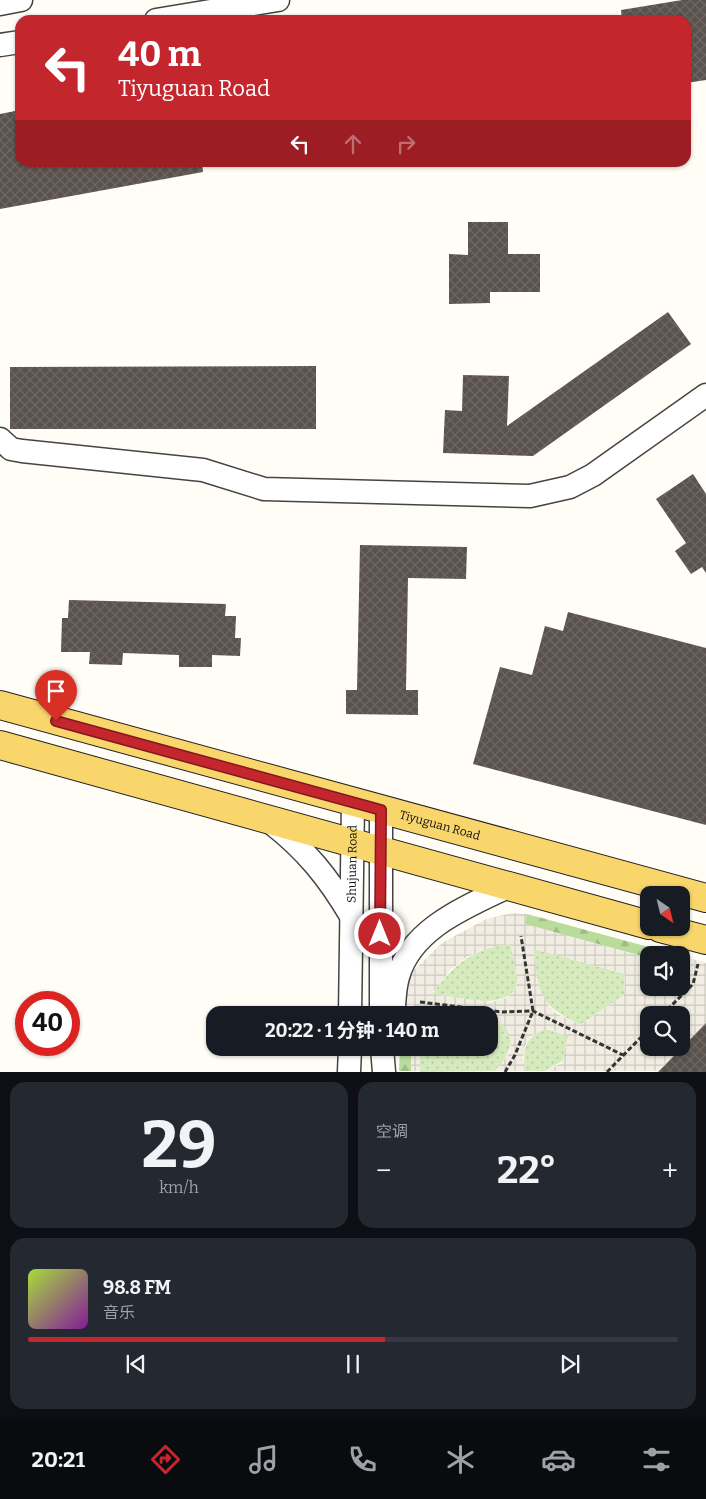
<!DOCTYPE html>
<html lang="zh">
<head>
<meta charset="utf-8">
<style>
  body { margin:0; font-family:Bitter,"Noto Sans SC",serif; background:#242831; color:#f1f3f6; height:100vh; display:flex; flex-direction:column; font-size:19px; white-space:nowrap }
  * { box-sizing:border-box; margin:0 }
  p { font-size:16px; color:#9ea1a6 }
  .icon { flex:none; width:28px; height:28px; fill:none; stroke:currentColor; stroke-width:2; stroke-linecap:round; stroke-linejoin:round }
  .map { position:relative; height:1072px; overflow:hidden }
  .panel { display:flex; flex-direction:column; gap:10px; padding:10px; background:#0d0f14; flex:1 }
  .panel>* { flex:none }
  .banner { position:absolute; left:15px; top:15px; width:676px; height:152px; border-radius:15px; box-shadow:0 1px 4px #0004; background:#c4262e; color:#fff; overflow:hidden }
  .needle { width:32px; rotate:145deg }
  .fabs { position:absolute; left:640px; top:886px; display:grid; gap:10px }
  .fabs a { display:grid; place-items:center; width:50px; height:50px; border-radius:10px; background:#171b24; box-shadow:0 1px 4px #0004; font-size:25px }
  .speed { position:absolute; left:15px; top:991px; display:flex; gap:10px; font-size:25px; font-weight:700; text-align:center }
  .speed>* { display:grid; place-content:center; width:65px; height:65px; border-radius:50%; background:#171b24; box-shadow:0 1px 4px #0004; line-height:1 }
  .speed .limit { border:8px solid #d22; background:#fff; color:#111 }
  .pin { position:absolute; display:grid; place-items:center; width:42px; height:42px; color:#fff; margin:-51px -21px; border-radius:50% 50% 50% 0; rotate:-45deg; box-shadow:0 0 5px #0007 }
  .pin .icon { rotate:45deg }
  .me { position:absolute; width:55px; margin:-28px; rotate:0deg; stroke-linejoin:round; filter:drop-shadow(0 0 4px #0008) }
  .turn { display:flex; align-items:center; gap:18px; height:105px; padding:0 20px; font-size:22px }
  .turn .icon { width:65px; height:65px; stroke-width:2.5 }
  .turn b { display:block; font-size:35px; line-height:42px }
  .lanes { display:flex; align-items:center; height:48px; padding:0 20px; background:#0003; justify-content:center; gap:25px; direction:ltr }
  .lanes .off { opacity:.35 }
  .big { font-size:38px; font-weight:700; line-height:1.1 }
  .panel .card { flex:1; display:flex; flex-direction:column; justify-content:center; gap:8px; min-width:0; padding:0 18px; border-radius:15px; background:#242831 }
  .panel .dial { align-items:center; gap:0 }
  .dial b { font-size:65px; line-height:1 }
  .song { display:flex; align-items:center; gap:15px }
  .cover { width:60px; height:60px; border-radius:8px; background:linear-gradient(135deg,hsl(80 70% 55%),hsl(290 70% 35%)) }
  .played { height:5px; border-radius:2px; background:linear-gradient(90deg,#c4262e 55%,#363941 55%) }
  .keys { display:flex; justify-content:space-around; direction:ltr }
  .heat { display:flex; justify-content:space-between; align-items:center; font-size:28px; direction:ltr }
  .panel .tiles { flex:1; display:grid; gap:10px; grid-template-columns:1fr 1fr }
  .card:last-child { grid-column:span 2 }
  .trip { position:absolute; left:206px; top:1006px; width:292px; height:50px; border-radius:15px; background:#171b24; box-shadow:0 1px 4px #0004; font-weight:700; line-height:50px; text-align:center }
  .menu { display:flex; height:80px; justify-content:space-around; align-items:center; background:#090b0e; color:#9ea1a6 }
  .menu .icon { width:35px; height:35px }
  .menu .selected { color:#c4262e }
  .menu b { font-size:22px; color:#f1f3f6 }
  .map>svg:first-child { display:block }
  .green { fill:url(#green-dots) }
  .forest { fill:url(#forest-firs) }
  .plaza { fill:url(#plaza-grid); fill-rule:evenodd }
  .building { fill:url(#building-cross-hatch) }
  .lines { fill:none; stroke-linecap:round; stroke-linejoin:round }
  .minor-casing { stroke:#444; stroke-width:25 }
  .major-casing { stroke:#222; stroke-width:30 }
  .path { stroke:#333; stroke-width:3; stroke-dasharray:5 2.5; stroke-linecap:butt }
  .minor { stroke:#fff; stroke-width:22 }
  .major { stroke:#f9d66b; stroke-width:28 }
  .route-casing { stroke:#7f191e; stroke-width:12 }
  .route { stroke:#c4262e; stroke-width:9 }
  .labels { text-anchor:middle; stroke-width:5; stroke-linejoin:round; paint-order:stroke }
  .street-label { font-size:12px; fill:#111; stroke:#fff }
</style>
</head>
<body>
<div class="map">
<svg width="706" height="1072" viewBox="0 0 706 1072">
  <defs>
    <pattern id="green-dots" width="8" height="8" patternUnits="userSpaceOnUse" patternTransform="scale(1.25)"><rect width="8" height="8" fill="#d5ebbd"/><path d="M2 2h.1M6 6h.1" fill="none" stroke="#b6c8a1" stroke-width="1.8" stroke-linecap="round"/></pattern>
    <pattern id="forest-firs" width="22" height="20" patternUnits="userSpaceOnUse" patternTransform="scale(1.25)"><rect width="22" height="20" fill="#b9dc9c"/><path d="M5 1l3.5 6h-7zM16 11l3.5 6h-7z" fill="#9ebc85"/></pattern>
    <pattern id="plaza-grid" width="8" height="8" patternUnits="userSpaceOnUse" patternTransform="scale(1.25)"><rect width="8" height="8" fill="#f1ede2"/><path d="M0 4h8M4 0v8" fill="none" stroke="#cecac1"/></pattern>
    <pattern id="building-cross-hatch" width="8" height="8" patternUnits="userSpaceOnUse" patternTransform="scale(1.25)"><rect width="8" height="8" fill="#5a524d"/><path d="M0 0l8 8M0 8l8-8" fill="none" stroke="#6d6662"/></pattern>
  </defs>
  <rect width="100%" height="100%" fill="#fffdf5"/>
  <!-- green -->
  <g class="green">
    <path d="M511 944C514 956 520 971 517 983 511 1013 453 997 432 995 451 966 475 947 511 944Z"/>
    <path d="M533 948 625 974 624 995 580 1025C537 1003 539 995 533 948Z"/>
    <path d="M490 1020C523 1029 511 1053 495 1071L420 1072V1048H490Z"/>
    <path d="M544 1028 568 1036 563 1061 544 1071H526C521 1051 525 1038 544 1028Z"/>
  </g>
  <!-- forest -->
  <g class="forest">
    <path d="M527 914 678 955H649V958L524 924Z"/>
    <path d="M400 1048H412L411 1071H399Z"/>
  </g>
  <!-- plaza -->
  <g class="plaza">
    <path d="M512 913 527 914 525 924 649 958V988H681V967L686 968 689 958 706 963V1023L658 1071H544L562 1063 568 1037 548 1028 531 1036 525 1046 523 1058 526 1071H495L510 1052 511 1041 507 1030 502 1025 490 1020V1015H414V1005H401L405 983 412 972 442 943 486 919ZM510 944 518 981 514 991 506 998 491 1002 432 994 450 970 467 957 489 948ZM533 949 625 974 624 995 580 1025 556 1013 549 1006 539 987ZM649 1015H681V1048H649Z"/>
    <path d="M412 1048H420V1071H411Z"/>
  </g>
  <!-- building -->
  <g class="building">
    <path d="M682 0H706V80L686 83V20H622L621 10Z"/>
    <path d="M20 110V162H202L203 172 0 209V114Z"/>
    <path d="M468 222H508V254H540V292H490V303L449 304V254L468 255Z"/>
    <path d="M668 312 691 344 533 456 443 453 445 410 462 411 463 375 509 376 507 426Z"/>
    <path d="M316 366V429H10V367Z"/>
    <path d="M693 474 706 494V573L702 567 691 574 675 551 686 543 656 499Z"/>
    <path d="M360 545 467 547 466 579 408 578 406 690H418V715L346 714V690H357Z"/>
    <path d="M69 600 226 604 225 616H236L235 638H241L240 656 212 655V667H179V655L123 653 122 665 89 664 90 652H61L62 618H68Z"/>
    <path d="M568 612 706 648V825L473 764 500 667 532 675 545 626 563 631Z"/>
    <path d="M706 1023V1072H658Z"/>
  </g>
  <g class="lines">
    <!-- minor casing -->
    <g class="minor-casing">
      <g id="minor">
        <path d="M0 4 21 0"/>
        <path d="M156 20 278 0"/>
        <path d="M0 45 20 42"/>
        <path d="M0 439 11 449 22 451 203 470 264 489 530 496 570 487 593 475 706 395"/>
        <path d="M270 822C306 850 328 877 351 916"/>
        <path id="s1" d="M350 1015 353 802"/>
        <path d="M381 1015V810"/>
        <path d="M393 1015C395 1002 394 990 398 977 411 928 468 906 510 886"/>
        <path d="M382 1048 384 1072"/>
        <path d="M349 1072 350 1048"/>
      </g>
    </g>
    <!-- major casing -->
    <g class="major-casing">
      <g id="major">
        <path id="s2" d="M0 705 706 898"/>
        <path d="M0 745 649 925"/>
        <path d="M660 928 706 940"/>
      </g>
    </g>
    <!-- path -->
    <g class="path">
      <path d="M420 1002 502 1012 533 1011 623 1055"/>
      <path d="M662 1015 693 984 698 964"/>
      <path d="M505 1072 515 1055 533 1011 521 936"/>
      <path d="M607 1072 649 1029"/>
    </g>
    <!-- minor -->
    <use href="#minor" class="minor"/>
    <!-- major -->
    <use href="#major" class="major"/>
  </g>
  <g class="lines">
    <!-- route casing -->
    <g class="route-casing">
      <path id="route" d="M56 721 381 810 380 934"/>
    </g>
    <!-- route -->
    <use href="#route" class="route"/>
  </g>
  <g class="labels">
    <!-- street labels -->
    <g class="street-label">
      <text dy="4" stroke="none"><textPath href="#s2" startOffset="456">Tiyuguan Road</textPath></text>
      <text dy="4" stroke="none"><textPath href="#s1" startOffset="151">Shujuan Road</textPath></text>
    </g>
  </g>
</svg>
<div class="fabs">
<a><svg class="needle" viewBox="-14 -14 28 28"><path d="M0-13l5 13h-10z" fill="#e53935"/><path d="M0 13l5-13h-10z" fill="#9ea1a6"/></svg></a>
<a><svg class="icon" aria-label="sound" viewBox="0 0 24 24"><path d="M4 9h4l5-4v14l-5-4H4zM17 9q2 3 0 6"/></svg></a>
<a><svg class="icon" aria-label="search" viewBox="0 0 24 24"><circle cx="10" cy="10" r="6"/><path d="M15 15l6 6"/></svg></a>
</div>
<div class="speed"><div class="limit">40</div></div>
<div class="pin" style="left:56px;top:721px;background:#d93025"><svg class="icon" aria-label="arrive" viewBox="0 0 24 24"><path d="M6 21V4h12l-3 4 3 4H6"/></svg></div>
<svg class="me" style="left:380px;top:934px" viewBox="-20 -20 40 40"><circle r="17" fill="#c4262e" stroke="#fff" stroke-width="3"/><path d="M0-11L8 9 0 5-8 9z" fill="#fff"/></svg>
<div class="trip">20:22 · 1 分钟 · 140 m</div>
<div class="banner">
<div class="turn"><svg class="icon" aria-label="left" viewBox="0 0 24 24"><path d="M17 20v-9H6M10 6l-5 5 5 5"/></svg><div><b>40 m</b>Tiyuguan Road</div></div>
<div class="lanes"><svg class="icon" aria-label="left" viewBox="0 0 24 24"><path d="M17 20v-9H6M10 6l-5 5 5 5"/></svg><svg class="icon off" aria-label="ahead" viewBox="0 0 24 24"><path d="M12 20V5M6 11l6-6 6 6"/></svg><svg class="icon off" aria-label="right" viewBox="0 0 24 24"><path d="M7 20v-9h11M14 6l5 5-5 5"/></svg></div>
</div>
</div>
<section class="panel">
<div class="tiles">
<div class="card dial"><b>29</b><p>km/h</p></div>
<div class="card"><p>空调</p>
<div class="heat"><a>−</a><b class="big">22°</b><a>+</a></div>
</div>
<div class="card">
<div class="song"><i class="cover"></i><div><b>98.8 FM</b><p>音乐</p></div></div>
<div class="played"></div>
<div class="keys"><svg class="icon" aria-label="previous" viewBox="0 0 24 24"><path d="M18 5L8 12l10 7zM5 5v14"/></svg><svg class="icon" aria-label="pause" viewBox="0 0 24 24"><path d="M8 5v14M16 5v14"/></svg><svg class="icon" aria-label="next" viewBox="0 0 24 24"><path d="M6 5l10 7-10 7zM19 5v14"/></svg></div>
</div>
</div>
</section>
<nav class="menu">
<b>20:21</b>
<svg class="icon selected" aria-label="directions" viewBox="0 0 24 24"><path d="M12 3l9 9-9 9-9-9zM9 14v-3h6M13 9l2 2-2 2"/></svg>
<svg class="icon" aria-label="music" viewBox="0 0 24 24"><path d="M9 18V5l10-2v13"/><circle cx="6" cy="18" r="3"/><circle cx="16" cy="16" r="3"/></svg>
<svg class="icon" aria-label="phone" viewBox="0 0 24 24"><path d="M5 4h4l2 5-3 2q2 4 5 5l2-3 5 2v4C11 20 4 13 5 4z"/></svg>
<svg class="icon" aria-label="climate" viewBox="0 0 24 24"><path d="M12 3v18M4 7l16 10M4 17L20 7"/></svg>
<svg class="icon" aria-label="car" viewBox="0 0 24 24"><path d="M5 17H2v-5l4-1 3-4h7l3 4 3 1v5h-3M9 17h6M6 11h13"/><circle cx="7" cy="17" r="2"/><circle cx="17" cy="17" r="2"/></svg>
<svg class="icon" aria-label="filters" viewBox="0 0 24 24"><path d="M4 7h16M4 17h16"/><circle cx="9" cy="7" r="2"/><circle cx="15" cy="17" r="2"/></svg>
</nav>
</body>
</html>
